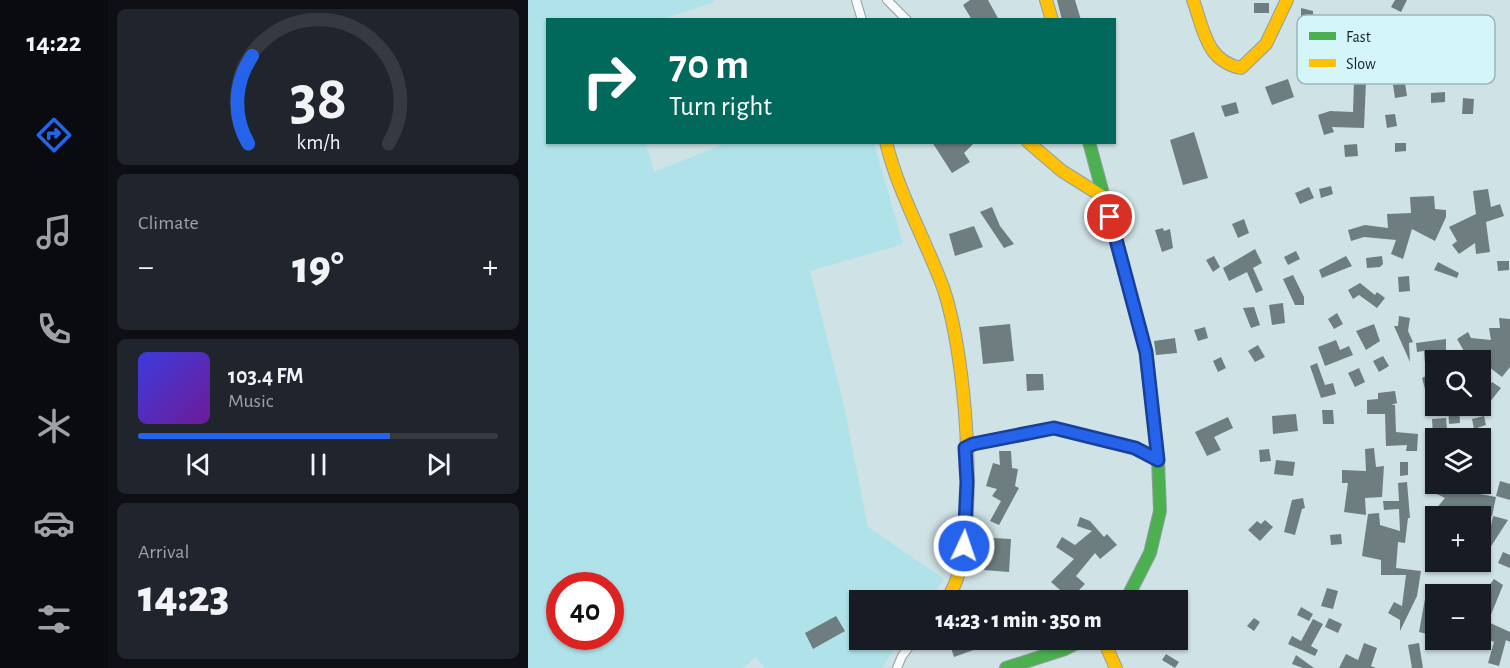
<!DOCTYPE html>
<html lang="en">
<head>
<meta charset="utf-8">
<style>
  body { margin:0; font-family:"Alegreya Sans",sans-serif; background:#20242c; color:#f1f3f6; height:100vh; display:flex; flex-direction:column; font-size:22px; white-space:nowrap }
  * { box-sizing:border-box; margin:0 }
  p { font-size:20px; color:#9ea1a6 }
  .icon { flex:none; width:33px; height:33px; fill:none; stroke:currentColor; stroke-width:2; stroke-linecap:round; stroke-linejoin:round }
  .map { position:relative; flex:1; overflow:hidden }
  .side { display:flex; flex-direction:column; gap:9px; padding:9px; background:#0d0f14; width:420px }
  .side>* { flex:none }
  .guide { position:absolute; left:18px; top:18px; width:570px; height:126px; border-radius:0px; box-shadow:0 2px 4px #0004; background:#00695c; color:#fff; overflow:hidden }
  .buttons { position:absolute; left:897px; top:350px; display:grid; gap:12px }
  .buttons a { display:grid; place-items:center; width:66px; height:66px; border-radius:0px; background:#171b24; box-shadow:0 2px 4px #0004; font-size:30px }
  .speed { position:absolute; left:18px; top:572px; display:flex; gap:12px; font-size:30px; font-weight:700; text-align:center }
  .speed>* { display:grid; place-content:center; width:78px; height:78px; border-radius:50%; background:#171b24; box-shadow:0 2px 4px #0004; line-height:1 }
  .speed .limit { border:9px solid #d22; background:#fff; color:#111 }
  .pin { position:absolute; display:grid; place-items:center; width:51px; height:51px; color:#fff; margin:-26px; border:3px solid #fff; border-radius:50%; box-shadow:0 2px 6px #0007 }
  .me { position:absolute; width:66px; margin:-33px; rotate:3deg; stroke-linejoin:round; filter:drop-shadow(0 0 4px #0008) }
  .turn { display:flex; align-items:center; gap:21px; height:126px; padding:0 24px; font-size:27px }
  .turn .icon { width:78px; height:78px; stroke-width:2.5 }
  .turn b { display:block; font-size:42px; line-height:51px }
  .big { font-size:45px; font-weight:800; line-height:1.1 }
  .side .widget { flex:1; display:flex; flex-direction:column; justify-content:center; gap:9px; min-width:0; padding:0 21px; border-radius:9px; background:#20242c }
  .side .dial { align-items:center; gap:0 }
  .dial svg { height:156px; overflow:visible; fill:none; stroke:#363941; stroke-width:7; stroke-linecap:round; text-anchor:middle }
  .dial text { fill:#f1f3f6; stroke:none }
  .song { display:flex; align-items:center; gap:18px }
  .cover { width:72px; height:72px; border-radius:9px; background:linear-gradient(135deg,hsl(240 70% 55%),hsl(280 70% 35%)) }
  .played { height:6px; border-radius:3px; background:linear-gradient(90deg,#2563eb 70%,#363941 70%) }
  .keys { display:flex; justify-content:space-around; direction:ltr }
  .heat { display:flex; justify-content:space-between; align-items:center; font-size:33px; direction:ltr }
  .trip { position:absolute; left:321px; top:590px; width:339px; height:60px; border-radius:0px; background:#171b24; box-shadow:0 2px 4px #0004; font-weight:800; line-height:60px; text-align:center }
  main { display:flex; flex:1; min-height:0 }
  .tabs { display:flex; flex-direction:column; width:108px; justify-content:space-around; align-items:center; background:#090b0e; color:#9ea1a6 }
  .tabs .icon { width:42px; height:42px }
  .tabs .current { color:#2563eb }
  .tabs b { font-size:27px; color:#f1f3f6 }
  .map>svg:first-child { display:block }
  .green { fill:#b0e3e9; fill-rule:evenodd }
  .building { fill:#6e7e80 }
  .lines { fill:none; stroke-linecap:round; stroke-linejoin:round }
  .street-casing { stroke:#919fa1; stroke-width:10 }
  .fast-casing { stroke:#919fa1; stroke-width:14 }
  .slow-casing { stroke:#919fa1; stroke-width:14 }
  .street { stroke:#f8fbfb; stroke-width:8 }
  .fast { stroke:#4caf50; stroke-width:12 }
  .slow { stroke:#ffc107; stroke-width:12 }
  .route-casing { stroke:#184099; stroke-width:15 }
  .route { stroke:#2563eb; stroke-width:10 }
  .key { fill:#d4f6fa; stroke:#9bb6ba; stroke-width:1.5 }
  .key-label { font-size:16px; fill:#162224 }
</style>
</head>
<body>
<main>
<nav class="tabs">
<b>14:22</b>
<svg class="icon current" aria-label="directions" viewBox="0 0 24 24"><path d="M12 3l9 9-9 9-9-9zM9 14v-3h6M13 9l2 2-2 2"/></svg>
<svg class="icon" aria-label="music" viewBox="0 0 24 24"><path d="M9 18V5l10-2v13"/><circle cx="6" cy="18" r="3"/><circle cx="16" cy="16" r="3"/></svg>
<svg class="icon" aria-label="phone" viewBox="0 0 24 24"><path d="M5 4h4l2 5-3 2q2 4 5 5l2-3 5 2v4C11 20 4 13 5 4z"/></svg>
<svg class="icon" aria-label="climate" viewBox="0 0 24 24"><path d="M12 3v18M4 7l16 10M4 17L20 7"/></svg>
<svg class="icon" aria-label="car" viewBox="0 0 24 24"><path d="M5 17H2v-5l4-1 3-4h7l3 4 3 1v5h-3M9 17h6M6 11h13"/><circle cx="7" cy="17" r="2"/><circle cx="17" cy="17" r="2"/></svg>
<svg class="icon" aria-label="filters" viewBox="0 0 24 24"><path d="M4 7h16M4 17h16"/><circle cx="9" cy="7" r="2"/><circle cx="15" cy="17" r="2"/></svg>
</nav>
<section class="side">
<div class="widget dial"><svg viewBox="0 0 100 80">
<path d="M14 69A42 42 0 1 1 86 69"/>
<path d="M14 69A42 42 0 0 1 16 24" stroke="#2563eb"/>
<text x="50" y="56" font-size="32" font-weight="700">38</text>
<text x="50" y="72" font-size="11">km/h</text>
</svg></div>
<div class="widget"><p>Climate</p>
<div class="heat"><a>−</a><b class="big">19°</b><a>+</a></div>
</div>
<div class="widget">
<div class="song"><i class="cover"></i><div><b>103.4 FM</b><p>Music</p></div></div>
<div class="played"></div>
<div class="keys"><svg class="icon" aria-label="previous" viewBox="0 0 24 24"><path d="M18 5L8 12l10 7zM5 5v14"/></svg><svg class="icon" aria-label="pause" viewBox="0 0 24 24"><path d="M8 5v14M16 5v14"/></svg><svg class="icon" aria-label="next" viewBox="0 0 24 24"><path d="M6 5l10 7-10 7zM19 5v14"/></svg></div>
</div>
<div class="widget"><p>Arrival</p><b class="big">14:23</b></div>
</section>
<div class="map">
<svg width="982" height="668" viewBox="0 0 982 668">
  <rect width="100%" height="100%" fill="#cfe2e5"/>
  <!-- green -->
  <path class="green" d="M0 0H186L187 2 135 19 20 20V142L118 143 126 172 198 143H346L375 244 282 271 315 401 340 527 416 579 401 600H332V639H373L354 668H237L228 657 215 668H0ZM32 585H82V636H32Z"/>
  <!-- building -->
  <g class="building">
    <path d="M442 0H460L471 20H444L435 5Z"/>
    <path d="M529 0H547L553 20H534Z"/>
    <path d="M867 0H879L873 12 863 7Z"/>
    <rect x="726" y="3" width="15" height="10"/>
    <path d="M773 8 785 11V20H780L783 36 773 38Z"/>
    <path d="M760 79 766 97 744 105 737 87Z"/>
    <path d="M826 81 838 82 836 128 804 127 806 132 796 135 790 115 802 111 825 112Z"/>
    <path d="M877 83 879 96 867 98 865 85Z"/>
    <path d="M917 92V102L903 103V93Z"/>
    <path d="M935 98 946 99 945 114H934Z"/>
    <path d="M708 102 711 113 697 117 693 106Z"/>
    <path d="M867 114 869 126 859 128 857 115Z"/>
    <path d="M666 132 680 178 655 185 642 140Z"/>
    <path d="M404 142H447L436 153 442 162 424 173Z"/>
    <path d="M867 143H878V151L867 152Z"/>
    <path d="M829 144 830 156 817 157 816 145Z"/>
    <path d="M803 186 805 194 793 198 791 189Z"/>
    <path d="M781 187 786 198 772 204 767 193Z"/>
    <path d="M960 189 963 207 972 204 976 216 958 222 962 252 948 254 947 243 931 254 924 245 929 241 921 227 948 214 945 191Z"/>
    <path d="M906 196 907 209 918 210V217L907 241 884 229 875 259 863 254 868 240 836 237 823 241 820 230 837 225 860 228 859 214 883 213 882 197Z"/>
    <path d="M464 207 472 226 486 244 476 248 452 212Z"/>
    <path d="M716 219 721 233 710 238 704 224Z"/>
    <path d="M446 226 455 247 427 256 421 234Z"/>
    <path d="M635 228 636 231 642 229 645 248 634 252 627 230Z"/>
    <path d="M727 249 734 263 725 268 735 290 728 293 719 272 701 281 695 268Z"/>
    <path d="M768 251 772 259 760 265 756 257Z"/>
    <path d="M686 256 692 267 685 272 678 260Z"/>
    <path d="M818 256 824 266 794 278 791 270Z"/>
    <path d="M854 256 855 264 852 267 839 268 838 258Z"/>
    <path d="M969 261H981V270L970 271Z"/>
    <path d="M910 262 931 273 929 278 906 270Z"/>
    <path d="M765 275 776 297V305H767L755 279Z"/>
    <path d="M881 276 882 291 871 292 870 277Z"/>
    <path d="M832 283 847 295 849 292 857 298 849 308 831 295 825 299 820 290Z"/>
    <path d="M755 303 757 323 744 325 741 305Z"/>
    <path d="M726 307 732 325 723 328 715 308Z"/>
    <path d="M809 313 815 324 806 329 800 319Z"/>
    <path d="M871 316 882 318 880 331 885 342 881 343 882 362 866 326H870Z"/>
    <path d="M971 318 982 319V367L974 377 952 360H937L936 351 929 339 940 332 943 338 963 340 961 328H972Z"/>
    <path d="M482 324 486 361 455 364 451 327Z"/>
    <path d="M846 324 852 341 838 350 828 331Z"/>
    <path d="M677 327 680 338 670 341 666 330Z"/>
    <path d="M647 338 649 353 628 355 626 341Z"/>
    <path d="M918 339V350L908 351 909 360 904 364 908 389H897L894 378 898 376 896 351 889 352 888 343Z"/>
    <path d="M808 340 812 350 821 346 825 355 797 366 790 347Z"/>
    <path d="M730 345 737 357 727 362 720 351Z"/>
    <path d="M855 356 861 366 851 372 845 361Z"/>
    <path d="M693 357 698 368 690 372 685 361Z"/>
    <path d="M789 363 797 385 805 383 808 394 793 398 782 366Z"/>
    <path d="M831 368 837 382 827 387 820 373Z"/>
    <path d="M498 374H515L516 390 499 391Z"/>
    <path d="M964 382 973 388 961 403 953 397Z"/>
    <path d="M867 391 869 403 863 405H867L868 432 890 434 889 451H878L879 445 858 446 857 414H839V400L850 399V393Z"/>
    <path d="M920 405H931L932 423 921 424Z"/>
    <path d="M794 410H805L806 424H795Z"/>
    <path d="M768 414 770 431 745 434 744 416Z"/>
    <path d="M956 416 958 425 946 429 944 419Z"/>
    <path d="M700 417 705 428 686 437 693 450 679 456 667 432Z"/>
    <path d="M918 418 919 429H914L915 435 905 436 904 419Z"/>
    <path d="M846 448 848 467 856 466 854 497 837 498 838 515 816 512 820 483H814V470L838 471 837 449Z"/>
    <path d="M741 449 743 461 732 462 731 450Z"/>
    <path d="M471 451H483L484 468 490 469 487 486 491 488 471 525 462 521 473 501 464 496 469 489 458 486 465 463 472 465Z"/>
    <path d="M748 460 767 462 765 476 746 474Z"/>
    <path d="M872 462H880V475L872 476Z"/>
    <path d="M972 481 982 484V500L968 496Z"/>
    <path d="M879 482 882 518H880L877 543 870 542 868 568 893 571 889 596 872 631V620L860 613 866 602 874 606 878 575H853V560L834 556 840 514 851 513 852 525 872 531 871 509 856 510 855 501H871L870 483Z"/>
    <path d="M907 483H955L952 494 968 497 964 516H915L907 510 917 498 903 491Z"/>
    <path d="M775 498 777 508 774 509 767 535 756 532 764 500Z"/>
    <path d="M965 516 980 520 958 554H957Z"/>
    <path d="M552 517 562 521 576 537 579 534 589 545 572 559 567 553 548 576 557 584 547 594 544 591 539 596 523 582 546 559 528 547 534 537 547 545 564 531 549 526Z"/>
    <path d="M737 520 745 527 732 541 720 530 729 521 733 524Z"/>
    <path d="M813 534 814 544 803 545 802 535Z"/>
    <path d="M465 538 483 539 481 572 456 570 457 562H452L453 541 465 542Z"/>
    <path d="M975 552 982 555V568L970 563Z"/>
    <path d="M966 579 975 585 960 622 982 632V642L978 640 971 666 960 663 966 642 954 637 952 640V598Z"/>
    <path d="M799 588 810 591 805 609 793 606Z"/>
    <path d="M897 599 908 602 899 634 891 632Z"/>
    <path d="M773 607 785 614 781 621 769 615Z"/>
    <path d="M308 616 317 631 285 649 277 633Z"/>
    <path d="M726 618 732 622 726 631 719 626Z"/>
    <path d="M801 618 814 624 810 633 797 627Z"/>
    <path d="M785 619 795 624 783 646 790 650 787 656 760 644 764 636 773 641Z"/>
    <path d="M420 639H472L473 640 426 657Z"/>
    <path d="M836 643 849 648 843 666 848 668H811L818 654 830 660Z"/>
    <path d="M891 643 895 668H884L880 645Z"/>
    <path d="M638 654 651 662 647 668 634 660Z"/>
    <path d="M768 655 786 668H775L764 664Z"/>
  </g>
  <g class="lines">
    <!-- street casing -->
    <g class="street-casing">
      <g id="street">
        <path d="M328 0 334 20"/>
        <path d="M359 0 379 20"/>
        <path d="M369 668 374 656 387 639"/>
      </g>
    </g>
    <!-- fast casing -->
    <g class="fast-casing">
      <g id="fast">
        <path d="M561 142 618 352 630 460 632 511 622 553 598 600"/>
        <path d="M478 668 537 649 557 639"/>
      </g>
    </g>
    <!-- slow casing -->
    <g class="slow-casing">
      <g id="slow">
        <path d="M518 0 524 20"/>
        <path d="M665 0C676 30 678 61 713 68L738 44 759 0"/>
        <path d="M358 142C371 195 398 240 416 290 438 357 449 508 430 575 428 584 423 592 419 600"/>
        <path d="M500 142 534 171 577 198"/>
        <path d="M437 448 445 444 526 428 607 448 630 460"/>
        <path d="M581 639 579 648 588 668"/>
      </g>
    </g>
    <!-- street -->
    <use href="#street" class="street"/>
    <!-- fast -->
    <use href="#fast" class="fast"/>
    <!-- slow -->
    <use href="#slow" class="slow"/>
  </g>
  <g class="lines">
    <!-- route casing -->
    <g class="route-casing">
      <path id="route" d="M436 546 439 482 437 448 445 444 526 428 607 448 630 460 618 352 582 217"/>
    </g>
    <!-- route -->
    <use href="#route" class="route"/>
  </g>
  <!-- legend -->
  <rect x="769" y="15" width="198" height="69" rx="9" class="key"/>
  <rect x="781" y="32" width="27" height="8" fill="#4caf50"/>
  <rect x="781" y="59" width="27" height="8" fill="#ffc107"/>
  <g class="key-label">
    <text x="818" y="42">Fast</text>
    <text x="818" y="69">Slow</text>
  </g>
</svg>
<div class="buttons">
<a><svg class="icon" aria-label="search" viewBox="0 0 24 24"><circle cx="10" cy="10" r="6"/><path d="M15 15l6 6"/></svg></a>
<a><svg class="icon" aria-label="layers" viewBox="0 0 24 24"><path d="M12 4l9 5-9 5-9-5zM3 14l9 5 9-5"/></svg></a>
<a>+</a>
<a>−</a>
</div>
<div class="speed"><div class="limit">40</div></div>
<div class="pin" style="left:582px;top:217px;background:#d93025"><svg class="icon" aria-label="arrive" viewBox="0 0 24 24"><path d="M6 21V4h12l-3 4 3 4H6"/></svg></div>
<svg class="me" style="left:436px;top:546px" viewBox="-20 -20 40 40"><circle r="17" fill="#2563eb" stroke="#fff" stroke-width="3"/><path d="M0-11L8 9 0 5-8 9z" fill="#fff"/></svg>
<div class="trip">14:23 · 1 min · 350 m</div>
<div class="guide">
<div class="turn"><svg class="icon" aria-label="right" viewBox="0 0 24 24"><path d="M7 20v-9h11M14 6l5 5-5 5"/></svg><div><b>70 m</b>Turn right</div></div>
</div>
</div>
</main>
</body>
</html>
